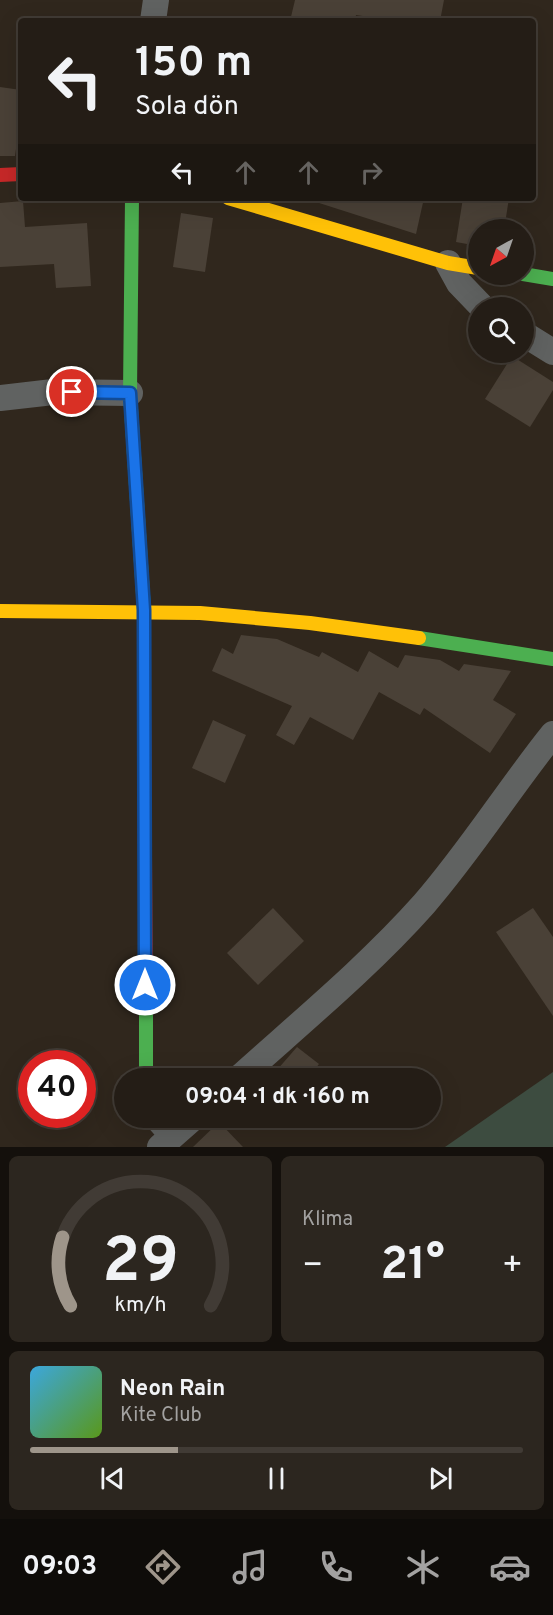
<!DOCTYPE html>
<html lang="tr">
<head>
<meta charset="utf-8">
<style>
  body { margin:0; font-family:Overpass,sans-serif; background:#2c261f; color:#f1f3f6; height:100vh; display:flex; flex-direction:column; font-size:22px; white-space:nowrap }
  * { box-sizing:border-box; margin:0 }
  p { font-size:20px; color:#a3a2a1 }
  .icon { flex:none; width:33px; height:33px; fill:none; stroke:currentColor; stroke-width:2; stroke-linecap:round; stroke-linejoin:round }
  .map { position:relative; height:1147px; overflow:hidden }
  .side { display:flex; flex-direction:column; gap:9px; padding:9px; background:#14100c; flex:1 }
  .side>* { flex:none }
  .guide { position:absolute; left:18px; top:18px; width:518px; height:183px; border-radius:6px; box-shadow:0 6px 24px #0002,0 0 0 2px #413b35; background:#241d16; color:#f1f3f6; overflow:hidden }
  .needle { width:39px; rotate:220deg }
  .controls { position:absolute; left:468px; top:219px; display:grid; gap:12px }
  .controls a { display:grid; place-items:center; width:66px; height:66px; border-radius:50%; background:#241d16; box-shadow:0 6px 24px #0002,0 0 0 2px #413b35; font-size:30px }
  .speed { position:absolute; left:18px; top:1050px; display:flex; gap:12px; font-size:30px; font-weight:700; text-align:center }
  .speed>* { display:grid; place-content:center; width:78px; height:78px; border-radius:50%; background:#241d16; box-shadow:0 6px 24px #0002,0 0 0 2px #413b35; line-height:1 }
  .speed .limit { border:9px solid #d22; background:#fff; color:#111 }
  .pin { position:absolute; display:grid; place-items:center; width:51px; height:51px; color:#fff; margin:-26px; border:3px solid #fff; border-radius:50%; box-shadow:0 2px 6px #0007 }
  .me { position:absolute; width:66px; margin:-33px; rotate:0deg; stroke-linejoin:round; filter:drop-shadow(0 0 4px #0008) }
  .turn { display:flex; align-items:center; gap:21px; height:126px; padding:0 18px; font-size:27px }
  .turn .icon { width:78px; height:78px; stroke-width:2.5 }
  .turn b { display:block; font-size:42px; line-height:51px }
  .lanes { display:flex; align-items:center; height:57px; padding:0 18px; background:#0003; justify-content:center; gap:30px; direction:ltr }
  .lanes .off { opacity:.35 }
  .big { font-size:45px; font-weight:700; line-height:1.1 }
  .side .tile { flex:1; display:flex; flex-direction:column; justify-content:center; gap:9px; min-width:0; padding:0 21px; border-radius:9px; background:#2c261f }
  .side .dial { align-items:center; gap:0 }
  .dial svg { height:156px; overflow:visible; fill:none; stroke:#413b35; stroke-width:7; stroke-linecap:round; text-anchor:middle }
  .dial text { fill:#f1f3f6; stroke:none }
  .song { display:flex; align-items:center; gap:18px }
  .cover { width:72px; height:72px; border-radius:9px; background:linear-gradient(135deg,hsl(200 70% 55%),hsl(90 70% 35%)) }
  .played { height:6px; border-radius:3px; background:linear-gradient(90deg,#9e958a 30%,#413b35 30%) }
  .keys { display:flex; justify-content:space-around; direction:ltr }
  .heat { display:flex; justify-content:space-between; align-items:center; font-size:33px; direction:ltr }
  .side .tiles { flex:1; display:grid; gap:9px; grid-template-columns:1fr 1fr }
  .tile:last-child { grid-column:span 2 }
  .trip { position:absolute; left:114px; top:1068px; width:327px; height:60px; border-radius:30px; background:#241d16; box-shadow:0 6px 24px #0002,0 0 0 2px #413b35; font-weight:700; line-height:60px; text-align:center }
  .tab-bar { display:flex; height:96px; justify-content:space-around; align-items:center; background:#0e0c09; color:#a3a2a1 }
  .tab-bar .icon { width:42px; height:42px }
  .tab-bar .active { color:#9e958a }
  .tab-bar b { font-size:27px; color:#f1f3f6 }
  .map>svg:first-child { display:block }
  .green { fill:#3d4c40 }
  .building { fill:#4a4137 }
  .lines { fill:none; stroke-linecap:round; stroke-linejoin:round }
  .street { stroke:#606261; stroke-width:26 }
  .fast { stroke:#4caf50; stroke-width:14 }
  .slow { stroke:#ffc107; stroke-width:14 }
  .jam { stroke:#c62828; stroke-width:14 }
  .route-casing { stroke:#114b97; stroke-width:15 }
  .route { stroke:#1a73e8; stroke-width:10 }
</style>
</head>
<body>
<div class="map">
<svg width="553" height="1147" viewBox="0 0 553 1147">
  <rect width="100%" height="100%" fill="#30271d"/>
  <!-- green -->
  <path class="green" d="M553 1072V1147H445Z"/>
  <!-- building -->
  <g class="building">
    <path d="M295 0H444L440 21H396L356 15 355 21H290Z"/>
    <path d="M0 87 21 90V113L15 156H0Z"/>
    <path d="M317 198H424L416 234 316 202Z"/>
    <path d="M463 198H509L504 230H478V246L456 242Z"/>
    <path d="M23 201 25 227 87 223 91 286 56 288 54 264 0 267V203Z"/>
    <path d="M181 213 213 218 205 272 173 267Z"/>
    <path d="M512 356 553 382V390L530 427 485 399Z"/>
    <path d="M241 635 277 639 319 657 322 652 358 672 369 651 398 668 405 655 440 660 459 671 464 664 511 671 493 700 516 714 490 753 424 708 420 715 379 692 353 740 310 717 294 745 276 735 292 706 212 671 222 648 233 654Z"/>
    <path d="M213 720 246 735 225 783 192 768Z"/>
    <path d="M273 908 304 941 258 985 227 953Z"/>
    <path d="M533 908 553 937V1016L496 932Z"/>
    <path d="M297 1047 319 1064 308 1078H270Z"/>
    <path d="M219 1122 243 1147H193Z"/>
  </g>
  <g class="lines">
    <!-- street -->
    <g class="street">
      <path d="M153 21 156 0"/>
      <path d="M448 263 459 283 483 308"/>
      <path d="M524 334 553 352"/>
      <path d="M0 398 53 392 130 393"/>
      <path d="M239 1078C300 1023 369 966 424 904 471 850 508 790 553 734"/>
      <path d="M157 1118 172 1135"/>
      <path d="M160 1147 193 1118"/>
    </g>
    <!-- fast -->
    <g class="fast">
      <path d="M132 198 130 393 144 610V710"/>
      <path d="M523 274 553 279"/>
      <path d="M419 638 553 659"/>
      <path d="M146 1000V1078"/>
    </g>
    <!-- slow -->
    <g class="slow">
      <path d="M228 198 448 263 478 268"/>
      <path d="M0 611 200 613 310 623 419 638"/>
    </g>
    <!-- jam -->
    <g class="jam">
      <path d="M0 175 21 174"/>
      <path d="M144 710 146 1000"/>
    </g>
  </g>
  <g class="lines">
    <!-- route casing -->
    <g class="route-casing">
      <path id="route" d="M72 392 130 393 144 610 145 985"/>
    </g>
    <!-- route -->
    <use href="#route" class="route"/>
  </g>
</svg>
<div class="controls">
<a><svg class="needle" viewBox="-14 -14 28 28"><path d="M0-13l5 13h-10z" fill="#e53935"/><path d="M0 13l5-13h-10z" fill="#a3a2a1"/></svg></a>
<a><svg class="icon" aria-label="search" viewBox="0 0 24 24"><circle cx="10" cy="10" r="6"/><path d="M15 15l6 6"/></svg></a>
</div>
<div class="speed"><div class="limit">40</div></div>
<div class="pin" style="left:72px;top:392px;background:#d93025"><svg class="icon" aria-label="arrive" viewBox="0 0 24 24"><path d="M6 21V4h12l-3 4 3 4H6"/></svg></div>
<svg class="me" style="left:145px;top:985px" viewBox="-20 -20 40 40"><circle r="17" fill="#1a73e8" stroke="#fff" stroke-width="3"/><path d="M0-11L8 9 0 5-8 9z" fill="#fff"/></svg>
<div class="trip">09:04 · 1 dk · 160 m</div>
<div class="guide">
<div class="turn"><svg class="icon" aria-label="left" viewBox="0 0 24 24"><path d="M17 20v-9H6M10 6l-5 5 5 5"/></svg><div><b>150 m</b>Sola dön</div></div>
<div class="lanes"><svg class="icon" aria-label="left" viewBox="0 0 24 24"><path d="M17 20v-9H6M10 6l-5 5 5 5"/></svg><svg class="icon off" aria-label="ahead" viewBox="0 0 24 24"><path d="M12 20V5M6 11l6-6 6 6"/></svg><svg class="icon off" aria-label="ahead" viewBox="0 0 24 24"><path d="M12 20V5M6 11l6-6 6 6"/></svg><svg class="icon off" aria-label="right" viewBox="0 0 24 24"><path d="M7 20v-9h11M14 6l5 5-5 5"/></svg></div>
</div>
</div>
<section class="side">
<div class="tiles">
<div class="tile dial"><svg viewBox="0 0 100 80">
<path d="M14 69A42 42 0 1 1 86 69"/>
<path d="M14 69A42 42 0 0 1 10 34" stroke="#9e958a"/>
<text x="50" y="56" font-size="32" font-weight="700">29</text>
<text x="50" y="72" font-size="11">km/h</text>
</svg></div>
<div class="tile"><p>Klima</p>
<div class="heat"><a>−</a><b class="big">21°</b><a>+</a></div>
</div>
<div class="tile">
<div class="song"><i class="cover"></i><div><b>Neon Rain</b><p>Kite Club</p></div></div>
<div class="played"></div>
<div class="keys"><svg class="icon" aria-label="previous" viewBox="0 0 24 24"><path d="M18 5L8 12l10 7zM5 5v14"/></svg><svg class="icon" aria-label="pause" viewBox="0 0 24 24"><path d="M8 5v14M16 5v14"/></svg><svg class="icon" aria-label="next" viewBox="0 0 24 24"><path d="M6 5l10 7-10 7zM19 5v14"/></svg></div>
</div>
</div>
</section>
<nav class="tab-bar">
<b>09:03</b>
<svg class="icon active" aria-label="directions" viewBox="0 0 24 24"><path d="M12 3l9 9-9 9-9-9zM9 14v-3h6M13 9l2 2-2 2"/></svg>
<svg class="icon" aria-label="music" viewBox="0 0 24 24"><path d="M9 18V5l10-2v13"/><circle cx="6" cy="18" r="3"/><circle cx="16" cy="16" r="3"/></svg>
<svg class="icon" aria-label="phone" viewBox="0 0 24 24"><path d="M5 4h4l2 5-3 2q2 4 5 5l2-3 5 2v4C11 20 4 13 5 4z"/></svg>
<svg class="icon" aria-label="climate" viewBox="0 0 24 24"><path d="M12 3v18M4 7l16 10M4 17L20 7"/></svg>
<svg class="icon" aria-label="car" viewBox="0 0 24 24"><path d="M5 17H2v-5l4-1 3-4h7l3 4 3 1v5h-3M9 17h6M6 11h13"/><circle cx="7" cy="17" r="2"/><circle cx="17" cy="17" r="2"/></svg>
</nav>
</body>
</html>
